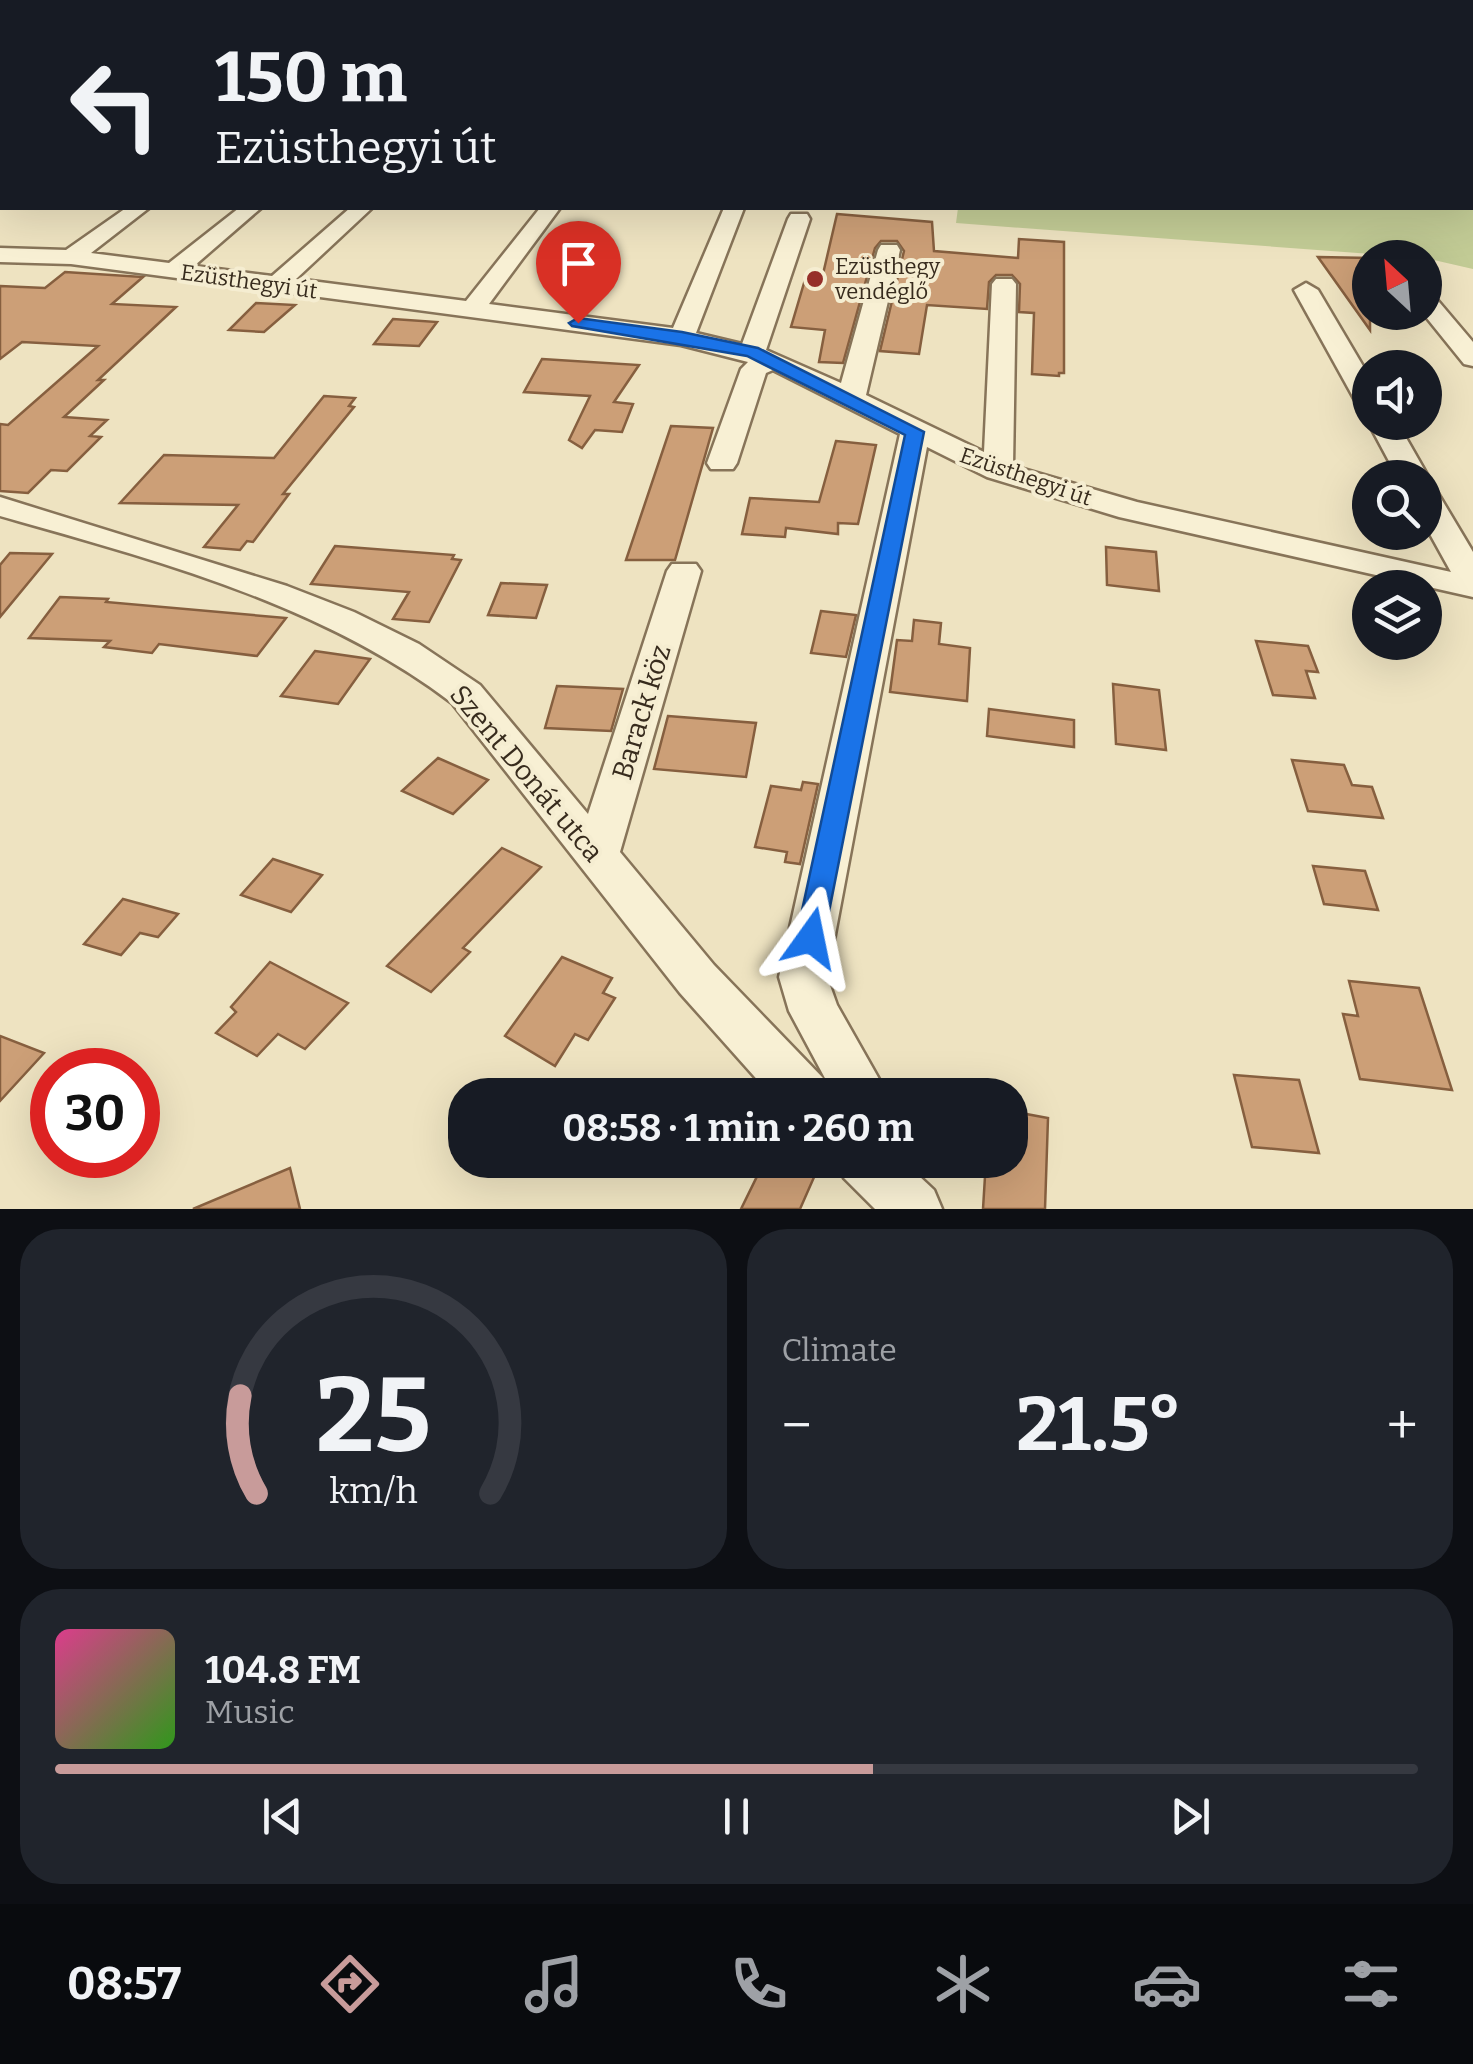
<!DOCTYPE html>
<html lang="en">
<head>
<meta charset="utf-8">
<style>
  body { margin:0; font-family:Bitter,serif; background:#20242c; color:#f1f3f6; height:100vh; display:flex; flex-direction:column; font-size:38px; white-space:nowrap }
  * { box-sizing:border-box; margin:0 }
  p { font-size:32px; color:#9ea1a6 }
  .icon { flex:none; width:55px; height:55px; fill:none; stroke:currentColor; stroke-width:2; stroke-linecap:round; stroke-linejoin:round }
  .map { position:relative; height:1209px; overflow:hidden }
  .side { display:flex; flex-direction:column; gap:20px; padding:20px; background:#0d0f14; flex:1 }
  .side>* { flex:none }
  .banner { position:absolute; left:0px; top:0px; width:1475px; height:210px; box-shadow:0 10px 40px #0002; background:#171b24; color:#f1f3f6; overflow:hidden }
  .needle { width:65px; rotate:334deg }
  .fabs { position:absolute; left:1352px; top:240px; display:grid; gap:20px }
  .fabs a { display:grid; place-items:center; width:90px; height:90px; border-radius:50%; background:#171b24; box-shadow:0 10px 40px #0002; font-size:50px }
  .speed { position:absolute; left:30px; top:1048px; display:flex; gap:20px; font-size:50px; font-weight:700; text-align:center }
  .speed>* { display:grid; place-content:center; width:130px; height:130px; border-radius:50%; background:#171b24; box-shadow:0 10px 40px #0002; line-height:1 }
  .speed .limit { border:15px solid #d22; background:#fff; color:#111 }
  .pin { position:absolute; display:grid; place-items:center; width:85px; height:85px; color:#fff; margin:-102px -42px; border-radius:50% 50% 50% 0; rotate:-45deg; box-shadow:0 0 10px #0007 }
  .pin .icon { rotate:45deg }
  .me { position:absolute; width:110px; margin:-55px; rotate:12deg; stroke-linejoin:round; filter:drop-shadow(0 0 8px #0008) }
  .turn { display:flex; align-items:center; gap:35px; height:210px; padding:0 50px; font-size:45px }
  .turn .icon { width:130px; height:130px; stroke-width:2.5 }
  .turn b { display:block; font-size:70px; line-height:85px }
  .big { font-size:75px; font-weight:700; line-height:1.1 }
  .side .card { flex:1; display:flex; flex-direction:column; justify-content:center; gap:15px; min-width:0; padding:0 35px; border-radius:40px; background:#20242c }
  .side .dial { align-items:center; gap:0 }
  .dial svg { height:260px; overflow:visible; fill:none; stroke:#363941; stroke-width:7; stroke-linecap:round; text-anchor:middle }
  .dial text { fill:#f1f3f6; stroke:none }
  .song { display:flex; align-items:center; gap:30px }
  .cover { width:120px; height:120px; border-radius:15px; background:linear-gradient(135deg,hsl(330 70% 55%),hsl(110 70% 35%)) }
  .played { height:10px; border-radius:5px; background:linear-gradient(90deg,#c89b9a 60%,#363941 60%) }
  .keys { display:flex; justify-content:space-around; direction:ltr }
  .heat { display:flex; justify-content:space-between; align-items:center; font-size:55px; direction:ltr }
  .side .tiles { flex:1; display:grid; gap:20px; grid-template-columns:1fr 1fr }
  .card:last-child { grid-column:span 2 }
  .trip { position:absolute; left:448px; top:1078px; width:580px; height:100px; border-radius:40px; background:#171b24; box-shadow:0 10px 40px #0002; font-weight:700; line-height:100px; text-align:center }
  .tab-bar { display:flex; height:160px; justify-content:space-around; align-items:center; background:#090b0e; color:#9ea1a6 }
  .tab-bar .icon { width:70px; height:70px }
  .tab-bar .selected { color:#c89b9a }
  .tab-bar b { font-size:45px; color:#f1f3f6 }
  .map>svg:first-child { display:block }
  .green { fill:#c2cb95 }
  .building { fill:#cc9f77; stroke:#865f3f; stroke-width:2.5 }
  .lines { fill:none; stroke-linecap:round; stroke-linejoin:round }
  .street-casing { stroke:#877459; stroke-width:5 }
  .street { fill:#f8f0d4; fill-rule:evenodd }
  .route { fill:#1a73e8; stroke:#114b97; stroke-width:2.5 }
  .poi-dot { fill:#962f29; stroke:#f5edd1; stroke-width:4 }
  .labels { text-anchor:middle; stroke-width:8; stroke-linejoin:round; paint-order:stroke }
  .far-poi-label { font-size:22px; fill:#372b1d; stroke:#f5edd1; text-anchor:start }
  .far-street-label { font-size:22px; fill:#372b1d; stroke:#f5edd1 }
  .street-label { font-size:28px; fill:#372b1d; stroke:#f5edd1 }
</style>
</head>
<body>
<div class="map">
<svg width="1473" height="1209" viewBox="0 0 1473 1209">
  <rect width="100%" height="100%" fill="#eee3c1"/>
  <!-- green -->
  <path class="green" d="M0 0H1473V269L1425 258 956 223 958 208H1472V2H2V129Z"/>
  <!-- building -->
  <g class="building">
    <path d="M837 214 932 222 934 251 1018 258 1019 239 1064 242V373H1059V376L1032 374 1034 313 1019 312 1020 284 1012 275H996L989 282 987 309 927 305 919 354 880 351 904 251 897 241H881L875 248 843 363 819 362 825 330 791 327 807 273 823 274Z"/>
    <path d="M1318 257 1370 258V330Z"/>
    <path d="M65 272 143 277 112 304 176 307 98 380H104L64 417 107 420 90 436 101 437 67 471 51 470 28 493 0 491V424L8 425 98 346 22 342 0 359V286L45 288Z"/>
    <path d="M256 303 295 305 264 332 229 330Z"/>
    <path d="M393 319 437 322 419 346 374 344Z"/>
    <path d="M542 359 639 365 614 402 633 404 622 432 595 430 582 448 569 440 590 396 524 392Z"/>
    <path d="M324 396 355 398 349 406 354 407 283 494H289L253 542 247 541 240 550 204 547 238 505 120 503 164 455 274 458Z"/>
    <path d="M671 426 713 428 675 560H626Z"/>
    <path d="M836 441 876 445 858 524 838 523V534L786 528 785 537 742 534 750 498 819 502Z"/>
    <path d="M335 546 454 555 452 559 461 560 429 622 393 619 409 592 311 584Z"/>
    <path d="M1106 547 1156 552 1159 591 1107 585Z"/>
    <path d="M10 553 52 554 0 617V565Z"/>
    <path d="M501 583 547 585 536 618 488 615Z"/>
    <path d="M60 597 108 599 106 602 286 618 257 656 159 644 152 653 104 647 110 641 29 638Z"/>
    <path d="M821 611 856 615 846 657 811 653Z"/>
    <path d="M914 620 941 623 939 644 970 648 967 701 890 692 897 640 912 641Z"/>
    <path d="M1256 641 1308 646 1318 672 1306 671 1315 698 1273 695Z"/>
    <path d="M315 651 370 659 338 704 281 696Z"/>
    <path d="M1113 684 1159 690 1166 750 1116 744Z"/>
    <path d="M557 686 623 689 611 731 545 728Z"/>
    <path d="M989 709 1074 720V747L987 736Z"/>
    <path d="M668 716 756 723 746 777 654 769Z"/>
    <path d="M438 758 488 780 453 814 402 791Z"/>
    <path d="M1292 760 1344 765 1352 785 1372 787 1383 818 1308 811Z"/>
    <path d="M803 782 818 784 800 864 785 862 787 852 755 847 771 786 801 790Z"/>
    <path d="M502 848 541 867 463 948 470 952 431 992 387 966Z"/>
    <path d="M273 859 322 875 291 912 241 895Z"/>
    <path d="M1313 866 1365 871 1378 910 1324 904Z"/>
    <path d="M123 899 178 914 158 937 140 933 121 955 84 944Z"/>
    <path d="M562 957 612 978 603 993 615 998 588 1040 575 1034 555 1066 505 1036Z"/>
    <path d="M270 962 348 1003 305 1049 278 1034 257 1056 216 1033 236 1012 231 1007Z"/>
    <path d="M1349 981 1419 988 1452 1090 1360 1079 1343 1014 1358 1016Z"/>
    <path d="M0 1036 44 1053 0 1101Z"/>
    <path d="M1234 1075 1299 1080 1319 1153 1252 1147Z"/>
    <path d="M1010 1111 1048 1118 1045 1209H983L986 1160H1010Z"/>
    <path d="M765 1160H781L815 1175 800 1209H741Z"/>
    <path d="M290 1168 300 1209H193Z"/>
  </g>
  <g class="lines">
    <!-- street casing -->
    <g class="street-casing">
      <g id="street">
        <path d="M126 208H149L91 253 169 263 239 208H261L194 266 272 276 350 208H372L296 279 466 301 540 208H560L489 304 673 328 724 208H744L696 333 742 344 788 219 791 214H807L810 219 766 350 841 383 878 250 881 245H897L900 250 866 395 984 452 992 284 996 279H1012L1016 284 1013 466 1137 502 1451 572 1425 525V488L1436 490 1473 552V597L1119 517 987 477 927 447 827 977 837 1005 888 1095H834L789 1011 779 977 900 434 773 370 766 373 737 463 733 469H711L707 463 741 369 748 362 681 345 71 264 0 262V248L66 250Z"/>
        <path d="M1306 283 1318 290 1370 378V410L1356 402 1294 290Z"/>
        <path d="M1425 294 1434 296 1473 342V366L1464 364 1422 312H1425Z"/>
        <path d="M1370 419V422H1397L1429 478 1425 484V478H1398L1368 422Z"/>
        <path d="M0 497 287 586 354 612 419 644 480 685 588 814 667 571 672 564H696L701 571 620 852 714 965 823 1078 830 1095H771L680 993 452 703C322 604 156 560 0 516Z"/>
        <path d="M836 1160H902L934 1190 942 1209H875L844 1178Z"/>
      </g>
    </g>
    <!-- street -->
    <use href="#street" class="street"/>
  </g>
  <!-- route -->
  <path class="route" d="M578 318 682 332 758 348 924 432 822 947 811 951 800 947 796 938 905 435 747 356 572 326 569 323Z"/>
  <!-- markers -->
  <circle class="poi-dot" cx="815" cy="279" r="10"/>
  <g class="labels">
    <!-- far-poi labels -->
    <g class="far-poi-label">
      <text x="835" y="274">Ezüsthegy<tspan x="835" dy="25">vendéglő</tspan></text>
    </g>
    <!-- far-street labels -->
    <g class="far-street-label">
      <text transform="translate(249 281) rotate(8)" y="8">Ezüsthegyi út</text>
      <text transform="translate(1026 476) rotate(19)" y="8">Ezüsthegyi út</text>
    </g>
    <!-- street labels -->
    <g class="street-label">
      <text transform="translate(641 712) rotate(-73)" y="10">Barack köz</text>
      <text transform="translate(527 773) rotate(50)" y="10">Szent Donát utca</text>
    </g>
  </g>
</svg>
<div class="fabs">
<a><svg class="needle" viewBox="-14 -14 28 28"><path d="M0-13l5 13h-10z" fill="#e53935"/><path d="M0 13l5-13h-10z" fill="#9ea1a6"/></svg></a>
<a><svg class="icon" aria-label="sound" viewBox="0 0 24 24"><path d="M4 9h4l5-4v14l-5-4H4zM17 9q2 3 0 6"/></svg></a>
<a><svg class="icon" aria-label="search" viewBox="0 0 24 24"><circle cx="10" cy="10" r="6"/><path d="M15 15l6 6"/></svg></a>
<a><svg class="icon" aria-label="layers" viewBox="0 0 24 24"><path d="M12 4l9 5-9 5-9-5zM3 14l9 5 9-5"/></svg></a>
</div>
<div class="speed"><div class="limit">30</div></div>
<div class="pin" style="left:578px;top:323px;background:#d93025"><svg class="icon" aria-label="arrive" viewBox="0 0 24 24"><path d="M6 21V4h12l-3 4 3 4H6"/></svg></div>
<svg class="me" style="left:811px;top:938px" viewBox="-20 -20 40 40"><path d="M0-17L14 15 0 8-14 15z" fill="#1a73e8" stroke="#fff" stroke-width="4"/></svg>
<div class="trip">08:58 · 1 min · 260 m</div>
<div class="banner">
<div class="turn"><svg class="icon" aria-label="left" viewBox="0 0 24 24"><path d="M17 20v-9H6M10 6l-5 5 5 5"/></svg><div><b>150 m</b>Ezüsthegyi út</div></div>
</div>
</div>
<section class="side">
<div class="tiles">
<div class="card dial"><svg viewBox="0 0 100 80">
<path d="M14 69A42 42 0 1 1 86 69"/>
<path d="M14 69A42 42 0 0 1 9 39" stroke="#c89b9a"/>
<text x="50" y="56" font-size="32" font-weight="700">25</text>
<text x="50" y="72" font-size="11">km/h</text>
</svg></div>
<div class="card"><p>Climate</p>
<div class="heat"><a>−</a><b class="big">21.5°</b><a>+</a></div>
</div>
<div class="card">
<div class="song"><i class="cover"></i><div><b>104.8 FM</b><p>Music</p></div></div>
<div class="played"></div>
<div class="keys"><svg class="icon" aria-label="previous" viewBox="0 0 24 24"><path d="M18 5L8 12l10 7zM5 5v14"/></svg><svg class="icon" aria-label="pause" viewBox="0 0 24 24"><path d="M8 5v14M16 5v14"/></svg><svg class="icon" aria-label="next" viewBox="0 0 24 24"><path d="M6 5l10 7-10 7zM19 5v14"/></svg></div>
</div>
</div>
</section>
<nav class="tab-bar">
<b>08:57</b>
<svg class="icon selected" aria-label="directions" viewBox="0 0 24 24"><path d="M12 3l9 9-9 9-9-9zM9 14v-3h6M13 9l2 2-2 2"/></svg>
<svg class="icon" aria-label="music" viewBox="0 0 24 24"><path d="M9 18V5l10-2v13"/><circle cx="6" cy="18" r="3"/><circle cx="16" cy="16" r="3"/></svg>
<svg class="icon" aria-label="phone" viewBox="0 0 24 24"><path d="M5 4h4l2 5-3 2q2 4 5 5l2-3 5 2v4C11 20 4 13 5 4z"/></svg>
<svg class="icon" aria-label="climate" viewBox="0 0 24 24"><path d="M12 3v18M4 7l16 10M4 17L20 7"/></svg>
<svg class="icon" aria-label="car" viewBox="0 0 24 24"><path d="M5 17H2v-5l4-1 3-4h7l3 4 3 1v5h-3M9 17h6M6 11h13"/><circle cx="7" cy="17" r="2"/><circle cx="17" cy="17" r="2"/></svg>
<svg class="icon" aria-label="filters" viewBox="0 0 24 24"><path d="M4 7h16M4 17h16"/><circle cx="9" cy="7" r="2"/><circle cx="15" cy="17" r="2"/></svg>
</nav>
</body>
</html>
